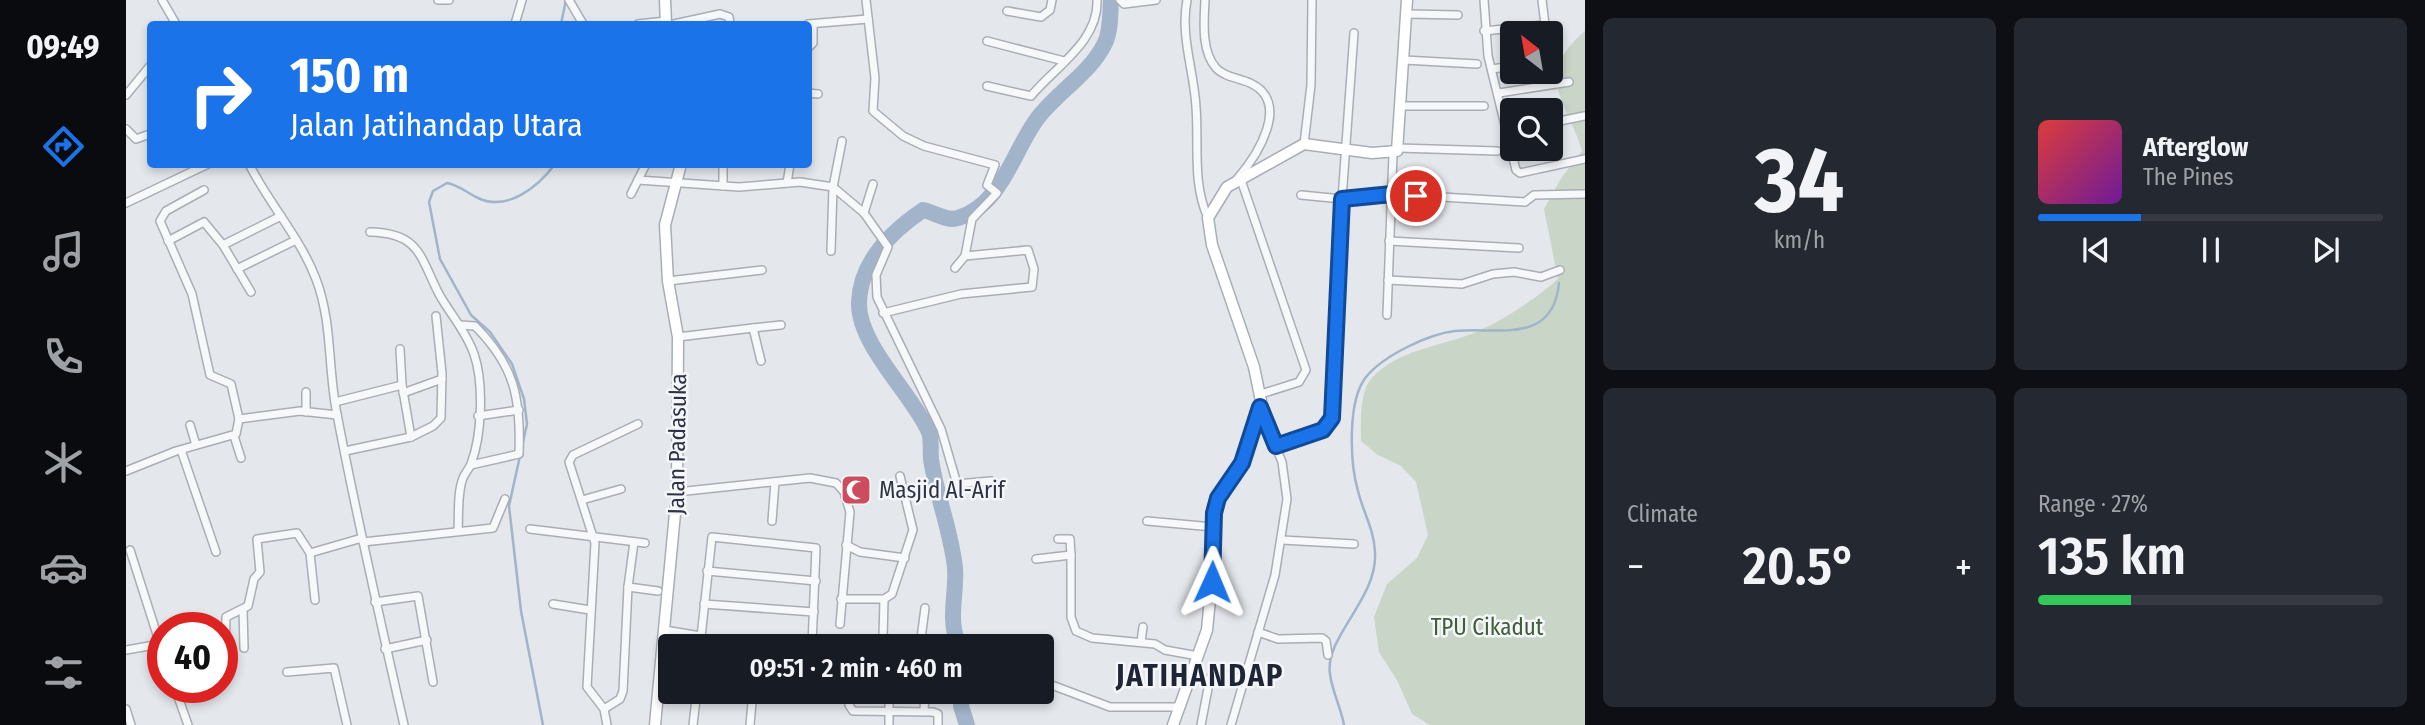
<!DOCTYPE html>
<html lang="en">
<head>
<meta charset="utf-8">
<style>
  body { margin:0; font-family:"Fira Sans Condensed",sans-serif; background:#242831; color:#f1f3f6; height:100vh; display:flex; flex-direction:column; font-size:26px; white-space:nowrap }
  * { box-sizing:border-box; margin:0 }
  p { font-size:23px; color:#9ea1a6 }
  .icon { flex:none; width:38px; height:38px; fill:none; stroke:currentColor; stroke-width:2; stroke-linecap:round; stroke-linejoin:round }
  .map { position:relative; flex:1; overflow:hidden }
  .drawer { display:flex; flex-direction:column; gap:18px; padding:18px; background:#0d0f14; width:840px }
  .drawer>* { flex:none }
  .hud { position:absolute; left:21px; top:21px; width:665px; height:147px; border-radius:7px; box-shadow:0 4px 10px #0003; background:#1a73e8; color:#fff; overflow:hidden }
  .needle { width:46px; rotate:329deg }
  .controls { position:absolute; left:1374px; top:21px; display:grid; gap:14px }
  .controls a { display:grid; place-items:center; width:63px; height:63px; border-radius:7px; background:#171b24; box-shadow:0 4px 10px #0003; font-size:35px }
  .speed { position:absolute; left:21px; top:612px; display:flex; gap:14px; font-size:35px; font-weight:700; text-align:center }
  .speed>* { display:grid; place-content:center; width:91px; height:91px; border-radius:50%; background:#171b24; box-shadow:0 4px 10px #0003; line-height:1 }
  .speed .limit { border:10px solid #d22; background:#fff; color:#111 }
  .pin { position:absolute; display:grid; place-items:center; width:60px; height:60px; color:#fff; margin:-30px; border:4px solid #fff; border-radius:50%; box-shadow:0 2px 7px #0007 }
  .me { position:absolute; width:77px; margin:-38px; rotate:1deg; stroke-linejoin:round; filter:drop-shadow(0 0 5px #0008) }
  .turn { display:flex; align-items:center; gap:24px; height:147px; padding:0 28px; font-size:32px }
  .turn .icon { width:91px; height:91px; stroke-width:2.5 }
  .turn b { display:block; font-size:49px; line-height:60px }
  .big { font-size:52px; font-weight:600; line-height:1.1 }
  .drawer .widget { flex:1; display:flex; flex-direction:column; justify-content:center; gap:10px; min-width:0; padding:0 24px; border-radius:10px; background:#242831 }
  .drawer .dial { align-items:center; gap:0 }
  .dial b { font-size:91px; line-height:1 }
  .song { display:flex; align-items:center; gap:21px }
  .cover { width:84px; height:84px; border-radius:10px; background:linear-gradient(135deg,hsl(0 70% 55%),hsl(280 70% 35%)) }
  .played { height:7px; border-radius:4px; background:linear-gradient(90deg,#1a73e8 30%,#363941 30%) }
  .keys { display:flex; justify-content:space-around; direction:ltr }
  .heat { display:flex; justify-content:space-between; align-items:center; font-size:38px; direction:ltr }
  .charge { height:10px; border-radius:5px; background:linear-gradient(90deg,#34c759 27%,#363941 0) }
  .drawer .tiles { flex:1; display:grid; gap:18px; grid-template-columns:repeat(2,1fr) }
  .trip { position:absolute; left:532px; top:634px; width:396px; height:70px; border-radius:7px; background:#171b24; box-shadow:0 4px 10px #0003; font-weight:600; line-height:70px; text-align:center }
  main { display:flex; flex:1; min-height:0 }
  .menu { display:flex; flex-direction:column; width:126px; justify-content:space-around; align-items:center; background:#090b0e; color:#9ea1a6 }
  .menu .icon { width:49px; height:49px }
  .menu .active { color:#1a73e8 }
  .menu b { font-size:32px; color:#f1f3f6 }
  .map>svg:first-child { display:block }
  .green { fill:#c9d5c6 }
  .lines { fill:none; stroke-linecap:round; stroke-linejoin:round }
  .stream { stroke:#a1b4ca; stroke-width:2.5 }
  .river { stroke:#a1b4ca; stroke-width:16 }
  .street-casing { stroke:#a9aeb6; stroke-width:10 }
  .secondary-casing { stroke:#a9aeb6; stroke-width:13 }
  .street { stroke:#f7f8fa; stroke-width:7 }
  .secondary { stroke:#fff; stroke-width:10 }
  .route-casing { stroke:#114b97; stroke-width:18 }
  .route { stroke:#1a73e8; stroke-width:12 }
  .labels { text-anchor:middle; stroke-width:5; stroke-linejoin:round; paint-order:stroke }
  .street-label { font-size:23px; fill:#2c3444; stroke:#f4f6f9 }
  .poi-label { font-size:23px; fill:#2c3444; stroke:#f4f6f9; text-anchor:start }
  .park-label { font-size:23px; fill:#405f39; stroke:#f4f6f9 }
  .district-label { font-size:30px; font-weight:bold; letter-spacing:2px; fill:#1e2535; stroke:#f4f6f9 }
</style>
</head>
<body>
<main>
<nav class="menu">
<b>09:49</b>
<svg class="icon active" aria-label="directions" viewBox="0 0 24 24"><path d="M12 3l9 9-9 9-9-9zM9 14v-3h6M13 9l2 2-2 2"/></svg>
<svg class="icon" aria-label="music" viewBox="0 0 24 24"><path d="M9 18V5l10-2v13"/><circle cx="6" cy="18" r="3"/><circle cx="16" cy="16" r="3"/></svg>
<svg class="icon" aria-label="phone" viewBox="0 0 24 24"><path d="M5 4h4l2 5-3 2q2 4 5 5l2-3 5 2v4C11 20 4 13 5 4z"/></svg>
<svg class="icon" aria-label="climate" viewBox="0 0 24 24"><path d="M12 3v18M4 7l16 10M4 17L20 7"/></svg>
<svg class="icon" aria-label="car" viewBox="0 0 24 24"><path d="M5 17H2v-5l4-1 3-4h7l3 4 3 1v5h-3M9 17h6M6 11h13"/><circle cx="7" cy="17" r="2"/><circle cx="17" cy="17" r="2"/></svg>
<svg class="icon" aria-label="filters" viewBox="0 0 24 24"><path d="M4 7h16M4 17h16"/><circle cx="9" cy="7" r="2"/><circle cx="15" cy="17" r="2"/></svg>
</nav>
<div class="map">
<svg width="1459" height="725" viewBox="0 0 1459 725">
  <rect width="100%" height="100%" fill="#e4e7ec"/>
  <!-- green -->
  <path class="green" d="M1459 31V725H1304L1286 714 1272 682 1253 652 1248 617 1261 584 1291 558 1302 535 1290 482 1275 466 1252 455 1235 441C1235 424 1233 394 1245 379 1270 349 1320 346 1352 331 1381 318 1408 300 1432 279L1418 209 1436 177 1456 151C1441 100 1406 76 1459 31Z"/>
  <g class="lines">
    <!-- stream -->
    <g class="stream">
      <path d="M435 24 440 0"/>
      <path d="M417 725 395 611 383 506 401 424 398 399 386 364 364 332 345 315 314 259 303 202 307 191 321 183C333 185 341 193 352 198 381 212 412 187 429 164"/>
      <path d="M1218 725C1215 708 1206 691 1204 674 1198 637 1252 599 1249 552 1248 529 1237 512 1232 491 1224 463 1221 401 1240 377 1257 356 1302 334 1329 331 1373 327 1427 345 1433 283"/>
    </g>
    <!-- river -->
    <g class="river">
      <path d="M833 646C821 619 831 595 829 568 825 530 810 495 805 459 804 450 806 441 803 432 787 395 732 345 733 303 734 262 766 231 797 210 808 212 821 222 832 218 876 205 887 151 911 119 931 92 964 74 979 43 985 30 984 14 985 0"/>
      <path d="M837 691 835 706 841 725"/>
    </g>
    <!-- street casing -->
    <g class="street-casing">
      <g id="street">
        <path d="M36 0 50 24"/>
        <path d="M312 0H323"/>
        <path d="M443 0 457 24"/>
        <path d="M740 0 749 78 747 111 777 136 798 146 869 165 861 185 871 193 846 219 839 256 829 268"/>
        <path d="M994 0 998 4 1030 0"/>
        <path d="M1061 0C1054 36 1068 71 1070 107 1073 144 1066 183 1082 218"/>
        <path d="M1079 0C1078 21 1075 51 1090 68 1098 77 1113 78 1124 83 1166 102 1131 156 1111 179"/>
        <path d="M1358 0 1362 56 1390 170 1394 173 1459 159"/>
        <path d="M1416 0 1420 33"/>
        <path d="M881 11 915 17 924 10 926 0"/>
        <path d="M1281 14 1332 15"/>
        <path d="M389 24 396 0"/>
        <path d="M512 24 540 21"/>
        <path d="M548 24 594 14 603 17 604 24"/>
        <path d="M682 24 742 19"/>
        <path d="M1358 31 1418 25"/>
        <path d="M861 41 938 61"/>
        <path d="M682 48 687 43V24"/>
        <path d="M1278 60 1351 64"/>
        <path d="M1366 69 1386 66"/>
        <path d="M861 86 905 96C929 67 973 41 971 0"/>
        <path d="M682 93 692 94"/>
        <path d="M1373 93 1443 82"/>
        <path d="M0 95 24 66"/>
        <path d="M1275 106H1358"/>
        <path d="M1424 123 1458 116"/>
        <path d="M0 129 10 139 24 134"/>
        <path d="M1178 144 1185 85 1186 0"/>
        <path d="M1272 148 1371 151"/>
        <path d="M123 164C143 204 174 237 190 279 206 321 202 365 210 409 230 515 254 620 278 725"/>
        <path d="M512 180 613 187 674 182 707 187 738 213 762 247 750 275 751 297 815 429 831 484 865 481"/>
        <path d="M1115 180 1180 370 1173 382 1135 394"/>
        <path d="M661 183 664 164"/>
        <path d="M597 186V164"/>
        <path d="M505 194 520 164"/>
        <path d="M1175 195 1216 199 1266 194 1399 202 1408 195 1459 194"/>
        <path d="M0 203 82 164"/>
        <path d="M738 213 747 184"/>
        <path d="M244 232C294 233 294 257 313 294 324 314 340 331 348 354 358 383 356 435 345 464 343 469 339 473 337 478 331 493 333 515 332 531"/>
        <path d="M42 241 78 222 97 245 155 216"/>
        <path d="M1263 241 1393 248"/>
        <path d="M97 245 125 292"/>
        <path d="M705 251 707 187 716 141"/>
        <path d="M111 269 170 240"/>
        <path d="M1262 280 1336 284 1367 274 1388 272 1415 277 1434 270"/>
        <path d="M542 281 636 270"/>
        <path d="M757 313 835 294 906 287 908 269 902 250 839 256"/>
        <path d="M1261 315 1267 154"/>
        <path d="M334 325 349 326C389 366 395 399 393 454L345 465"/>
        <path d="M627 328 655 325"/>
        <path d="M552 337 627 328 635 361"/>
        <path d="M277 393 316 379"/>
        <path d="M209 402 276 385"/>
        <path d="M180 412V392"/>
        <path d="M352 416 393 410"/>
        <path d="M113 419 174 411 211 415"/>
        <path d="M64 425 70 445"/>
        <path d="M108 436 115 458"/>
        <path d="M285 437 307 426 315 418 316 373 310 316"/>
        <path d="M1150 445 1197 430 1206 418 1216 199 1228 33"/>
        <path d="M55 450 90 552"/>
        <path d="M219 451 285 437 276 385 274 349"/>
        <path d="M0 471 50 451 110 434 113 419 105 384 84 375 66 294 34 221 40 211 78 190"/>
        <path d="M551 492 684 478 710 483 718 492 724 512 714 624"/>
        <path d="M456 500 495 489"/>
        <path d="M646 521 649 482"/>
        <path d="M1021 521 1087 527"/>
        <path d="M404 529 519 543"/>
        <path d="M932 539H944L945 555"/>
        <path d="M1156 540 1228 544"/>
        <path d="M237 542 367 528 379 499"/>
        <path d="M720 545 734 552 779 558"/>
        <path d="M184 553 236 538"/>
        <path d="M910 559 945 555V617L950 631 966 638 1029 644 1039 650 1072 656"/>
        <path d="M581 571 690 581"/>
        <path d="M502 587 532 591"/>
        <path d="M715 599H758L766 594 787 530 774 476"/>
        <path d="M249 602 292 596 307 682"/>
        <path d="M427 604 464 610"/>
        <path d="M578 604 688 612"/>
        <path d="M117 610 118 648"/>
        <path d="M538 630 575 636"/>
        <path d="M1132 632 1152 639 1196 638 1200 641 1202 655"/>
        <path d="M757 638 758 599"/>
        <path d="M575 640 706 645"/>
        <path d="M1015 642 1017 627"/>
        <path d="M574 646 586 537 690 548 686 645"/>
        <path d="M794 646 799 608"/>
        <path d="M259 649 301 640"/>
        <path d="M0 650 34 644 4 550"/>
        <path d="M99 657 100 617 122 606 128 579 134 572 131 539 171 533 184 553 189 600"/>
        <path d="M161 672 208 668 221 725"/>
        <path d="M915 681 984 707H1051"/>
        <path d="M49 688 62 725"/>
        <path d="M724 691 723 705 727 711 807 712 812 714V725"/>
        <path d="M763 691V725"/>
        <path d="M0 709 5 725"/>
        <path d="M478 709 494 699 497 691 502 587 508 542"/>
        <path d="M798 711 799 691"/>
        <path d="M481 725 478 709 461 687 469 543 443 462 447 455 512 424"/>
        <path d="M567 725 571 691"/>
        <path d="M624 725 627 691"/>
        <path d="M1075 725 1084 678 1089 674 1119 679"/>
        <path d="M1105 725 1149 575 1161 499 1156 462 1134 407"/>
      </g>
    </g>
    <!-- secondary casing -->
    <g class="secondary-casing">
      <g id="secondary">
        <path d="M539 0 540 24"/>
        <path d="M529 725 551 492 552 337 542 281 539 225 555 164"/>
        <path d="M1047 725 1081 630 1087 568 1088 513 1092 498 1116 463 1128 432 1135 401 1128 367 1086 245 1082 218 1101 187 1178 144 1246 153 1271 151 1281 0"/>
      </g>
    </g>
    <!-- street -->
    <use href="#street" class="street"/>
    <!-- secondary -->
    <use href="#secondary" class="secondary"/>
  </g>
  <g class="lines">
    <!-- route casing -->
    <g class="route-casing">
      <path id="route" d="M1086 582 1088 513 1092 498 1116 463 1134 407 1150 446 1197 430 1206 418 1216 199 1266 194 1290 196"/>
    </g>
    <!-- route -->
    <use href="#route" class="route"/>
  </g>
  <!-- icons -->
  <defs>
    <g id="mosque-square" transform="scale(1.575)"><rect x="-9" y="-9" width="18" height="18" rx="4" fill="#cc4e5e" stroke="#f4f6f9"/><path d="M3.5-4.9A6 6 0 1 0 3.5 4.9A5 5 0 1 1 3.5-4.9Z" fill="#fff"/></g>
  </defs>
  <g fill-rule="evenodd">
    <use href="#mosque-square" x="730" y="490"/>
  </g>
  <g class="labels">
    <!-- street labels -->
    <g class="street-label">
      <text transform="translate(551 444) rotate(-89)" y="8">Jalan Padasuka</text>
    </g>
    <!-- poi labels -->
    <g class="poi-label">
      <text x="753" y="498">Masjid Al-Arif</text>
    </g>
    <!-- park labels -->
    <g class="park-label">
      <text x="1361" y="635">TPU Cikadut</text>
    </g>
    <!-- district labels -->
    <g class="district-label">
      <text x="1074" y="686">JATIHANDAP</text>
    </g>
  </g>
</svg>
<div class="controls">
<a><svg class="needle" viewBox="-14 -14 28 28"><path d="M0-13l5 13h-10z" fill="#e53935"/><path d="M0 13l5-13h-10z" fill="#9ea1a6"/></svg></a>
<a><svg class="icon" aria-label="search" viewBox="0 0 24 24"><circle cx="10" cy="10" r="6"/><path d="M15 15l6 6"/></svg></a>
</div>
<div class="speed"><div class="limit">40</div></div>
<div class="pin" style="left:1290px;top:196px;background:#d93025"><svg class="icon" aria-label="arrive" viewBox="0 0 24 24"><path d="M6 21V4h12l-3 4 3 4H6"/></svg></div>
<svg class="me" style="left:1086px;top:582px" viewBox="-20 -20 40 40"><path d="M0-17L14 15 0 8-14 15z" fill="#1a73e8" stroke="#fff" stroke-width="4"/></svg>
<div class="trip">09:51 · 2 min · 460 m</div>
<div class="hud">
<div class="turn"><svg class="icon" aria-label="right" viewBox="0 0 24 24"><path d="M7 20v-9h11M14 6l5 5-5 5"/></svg><div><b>150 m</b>Jalan Jatihandap Utara</div></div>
</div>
</div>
<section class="drawer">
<div class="tiles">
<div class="widget dial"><b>34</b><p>km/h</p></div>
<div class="widget">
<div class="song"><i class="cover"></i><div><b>Afterglow</b><p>The Pines</p></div></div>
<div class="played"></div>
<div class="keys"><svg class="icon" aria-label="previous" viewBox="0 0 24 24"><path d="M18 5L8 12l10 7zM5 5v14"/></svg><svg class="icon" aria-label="pause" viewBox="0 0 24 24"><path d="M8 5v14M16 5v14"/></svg><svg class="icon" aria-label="next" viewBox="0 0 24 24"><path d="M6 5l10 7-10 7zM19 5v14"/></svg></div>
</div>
<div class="widget"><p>Climate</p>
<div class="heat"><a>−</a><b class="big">20.5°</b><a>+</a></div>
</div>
<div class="widget"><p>Range · 27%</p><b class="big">135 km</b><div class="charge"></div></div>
</div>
</section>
</main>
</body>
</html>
